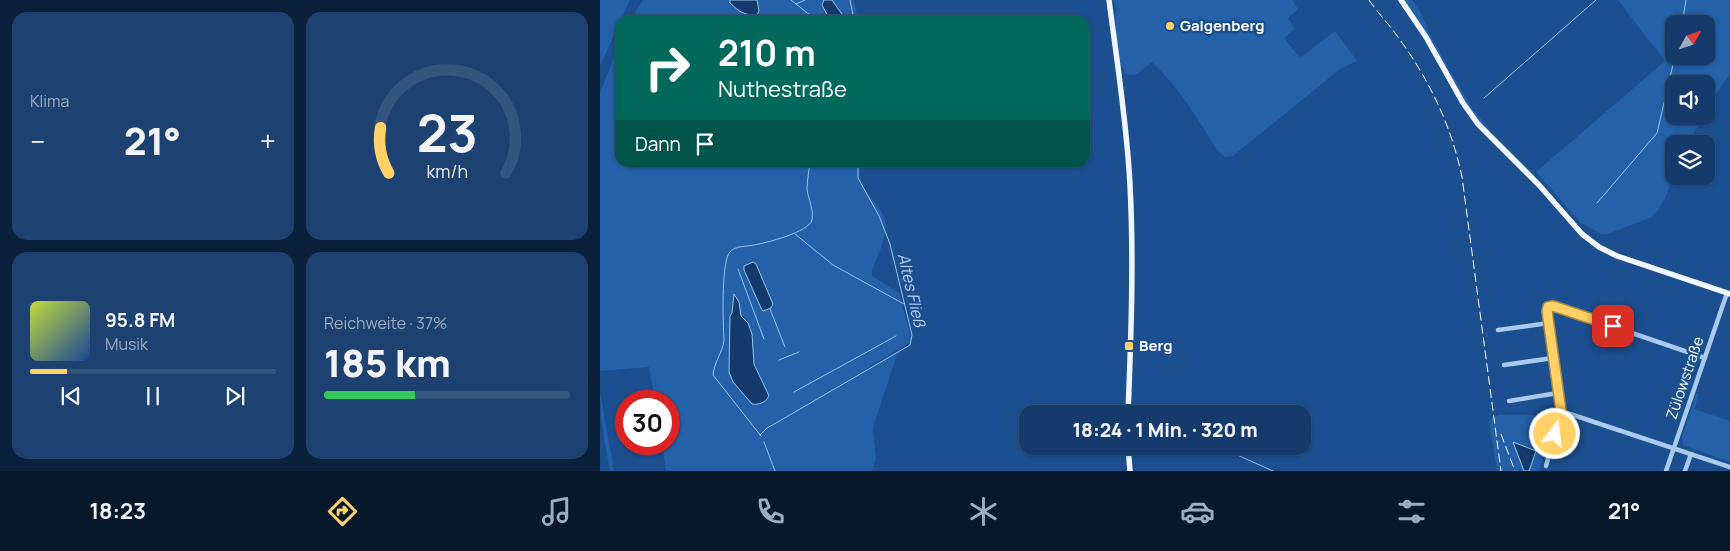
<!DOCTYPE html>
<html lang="de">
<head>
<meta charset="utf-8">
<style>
  body { margin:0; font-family:Manrope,sans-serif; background:#1d4271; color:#f1f3f6; height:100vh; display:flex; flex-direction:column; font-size:19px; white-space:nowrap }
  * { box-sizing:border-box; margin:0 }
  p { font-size:16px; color:#9dadc1 }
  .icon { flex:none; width:28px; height:28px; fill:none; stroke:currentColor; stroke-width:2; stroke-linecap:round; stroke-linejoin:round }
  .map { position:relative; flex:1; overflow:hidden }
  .details { display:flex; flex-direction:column; gap:12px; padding:12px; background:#0b203b; width:600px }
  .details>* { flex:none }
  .banner { position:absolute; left:15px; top:15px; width:475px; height:152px; border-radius:15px; box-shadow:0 1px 4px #0004,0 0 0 1px #33557e; background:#00695c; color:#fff; overflow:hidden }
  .needle { width:32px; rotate:50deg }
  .controls { position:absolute; left:1065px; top:15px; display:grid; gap:10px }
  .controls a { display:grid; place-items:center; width:50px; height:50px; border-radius:10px; background:#143b6b; box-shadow:0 1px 4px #0004,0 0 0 1px #33557e; font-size:25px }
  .speed { position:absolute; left:15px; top:390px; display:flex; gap:10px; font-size:25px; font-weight:700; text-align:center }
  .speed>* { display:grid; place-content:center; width:65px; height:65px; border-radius:50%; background:#143b6b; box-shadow:0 1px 4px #0004,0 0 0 1px #33557e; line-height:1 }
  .speed .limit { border:8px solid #d22; background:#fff; color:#111 }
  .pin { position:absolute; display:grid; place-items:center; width:42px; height:42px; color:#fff; margin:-21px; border-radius:10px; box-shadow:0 2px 8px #0006 }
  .me { position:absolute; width:55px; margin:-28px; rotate:15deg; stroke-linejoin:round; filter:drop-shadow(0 0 4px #0008) }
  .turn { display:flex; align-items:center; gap:18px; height:105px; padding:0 20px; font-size:22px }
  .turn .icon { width:65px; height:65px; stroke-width:2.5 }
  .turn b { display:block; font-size:35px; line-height:42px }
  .then { display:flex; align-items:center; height:48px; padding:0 20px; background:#0003; gap:10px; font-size:19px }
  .big { font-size:38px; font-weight:800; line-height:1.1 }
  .details .tile { flex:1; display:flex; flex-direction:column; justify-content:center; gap:8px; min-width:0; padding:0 18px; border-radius:15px; background:#1d4271 }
  .details .dial { align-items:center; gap:0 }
  .dial svg { height:130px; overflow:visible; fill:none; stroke:#33557e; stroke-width:7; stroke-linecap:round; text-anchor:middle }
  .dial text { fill:#f1f3f6; stroke:none }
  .song { display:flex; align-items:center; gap:15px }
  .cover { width:60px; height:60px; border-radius:8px; background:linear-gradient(135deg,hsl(70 70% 55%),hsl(220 70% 35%)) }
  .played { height:5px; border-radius:2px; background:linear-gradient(90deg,#ffd166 15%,#33557e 15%) }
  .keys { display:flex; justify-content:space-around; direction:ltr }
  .heat { display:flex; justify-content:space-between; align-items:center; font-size:28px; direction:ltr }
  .charge { height:8px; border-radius:4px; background:linear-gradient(90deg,#34c759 37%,#33557e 0) }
  .details .tiles { flex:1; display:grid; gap:12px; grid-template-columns:repeat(2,1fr) }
  .trip { position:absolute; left:419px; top:405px; width:292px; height:50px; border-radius:15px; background:#143b6b; box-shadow:0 1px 4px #0004,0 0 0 1px #33557e; font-weight:800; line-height:50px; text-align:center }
  .tabs { display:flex; height:80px; justify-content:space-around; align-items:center; background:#08182b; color:#9dadc1 }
  .tabs .icon { width:35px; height:35px }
  .tabs .active { color:#ffd166 }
  .tabs b { font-size:22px; color:#f1f3f6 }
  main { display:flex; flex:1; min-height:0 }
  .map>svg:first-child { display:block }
  .green { fill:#2461a8; fill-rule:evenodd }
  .water { fill:#123a6d; stroke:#9cc4f0 }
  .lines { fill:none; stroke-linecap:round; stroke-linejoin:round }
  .stream { stroke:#9cc4f0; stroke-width:1 }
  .minor { stroke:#a9c9ee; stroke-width:4.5 }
  .major { stroke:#f0f6ff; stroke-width:5.5 }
  .rail { stroke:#fff; stroke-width:1; stroke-dasharray:9 4; stroke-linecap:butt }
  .route-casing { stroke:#a68842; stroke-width:12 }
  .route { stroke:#ffd166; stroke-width:9 }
  .poi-dot { fill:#ffd166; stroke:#1b4f8f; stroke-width:2 }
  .labels { text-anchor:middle; stroke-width:5; stroke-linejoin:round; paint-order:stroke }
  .poi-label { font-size:15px; font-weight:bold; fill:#fff; stroke:#1b4f8f; text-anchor:start }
  .street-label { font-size:15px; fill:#fff; stroke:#1b4f8f }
  .water-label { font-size:16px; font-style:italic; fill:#b5d3f5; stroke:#1b4f8f }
</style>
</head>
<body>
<main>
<section class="details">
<div class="tiles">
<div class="tile"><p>Klima</p>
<div class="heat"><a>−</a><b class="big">21°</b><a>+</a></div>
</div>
<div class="tile dial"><svg viewBox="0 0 100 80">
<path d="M14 69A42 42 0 1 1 86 69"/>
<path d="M14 69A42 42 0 0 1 9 41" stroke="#ffd166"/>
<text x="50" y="56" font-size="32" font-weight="700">23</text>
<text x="50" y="72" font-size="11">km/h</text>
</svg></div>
<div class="tile">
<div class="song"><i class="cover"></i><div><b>95.8 FM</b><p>Musik</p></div></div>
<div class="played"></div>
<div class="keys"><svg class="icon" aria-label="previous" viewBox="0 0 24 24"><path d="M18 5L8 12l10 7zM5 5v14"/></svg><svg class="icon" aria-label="pause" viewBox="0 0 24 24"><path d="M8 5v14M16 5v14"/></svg><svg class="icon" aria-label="next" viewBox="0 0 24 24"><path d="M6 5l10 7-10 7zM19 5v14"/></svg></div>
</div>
<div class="tile"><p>Reichweite · 37%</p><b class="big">185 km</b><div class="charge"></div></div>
</div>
</section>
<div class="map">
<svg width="1130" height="471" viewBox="0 0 1130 471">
  <rect width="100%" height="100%" fill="#1b4f8f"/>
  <!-- green -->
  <g class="green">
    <path d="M0 0H30L0 66Z"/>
    <path d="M43 0H130V3L159 11 157 0H224L222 5 230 20H30Z"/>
    <path d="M232 0H254L258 20H246Z"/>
    <path d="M513 0H692L698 9 688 18 695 29 684 38 700 58 735 31 757 61 740 69 633 156 625 157 617 150C597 118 580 88 552 62L536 75H527C515 58 517 32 515 13L517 9Z"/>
    <path d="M804 0H812L820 11 830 35 870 105 891 132 934 174V177L898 143 873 115Z"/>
    <path d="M1018 0H1130V74L1118 91 1106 112V84H1074V116H1104L1087 144H1074C1074 153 1075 163 1074 171 1071 187 1063 206 1052 217L1008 234H1001L981 223 936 172 1065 61ZM1074 24H1106V56H1074Z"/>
    <path d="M20 42V162L261 163C260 168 259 173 260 178 264 195 285 208 286 226 286 240 277 257 272 270V276L299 293 311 339 309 343 236 387 303 349 296 358 275 421 273 429 276 459 272 471H66L62 444H69V401H55L49 367 0 371V93ZM134 295 139 302 141 316 148 323 152 334 154 364 169 396 152 404 129 372 130 317 132 313Z"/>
    <path d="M0 392 14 471H10C5 444 0 419 0 392Z"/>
    <path d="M1096 394H1099L1094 409 1130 421V462L1083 445 1082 437Z"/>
    <path d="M898 415H955L952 434 939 471H897L889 421Z"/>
  </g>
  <!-- water -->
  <g class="water">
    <path d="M130 0H157L159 11 157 15C143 15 140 12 130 3Z"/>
    <path d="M224 0H232L246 20H230L222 5Z"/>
    <path d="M153 262 156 264 173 304 171 308 163 311 161 308 144 270V266Z"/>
    <path d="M134 294 139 302 141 316 148 323 152 334 154 364 169 396C165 403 159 405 152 404L133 382 129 372 130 316 132 313Z"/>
    <path d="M913 442 936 451 929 471H924Z"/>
  </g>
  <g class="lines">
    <!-- stream -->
    <g class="stream">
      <path d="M191 0 216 20"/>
      <path d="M250 0 254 20"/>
      <path d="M196 4 205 0"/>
      <path d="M209 20V14"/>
      <path d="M1082 24 1086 0"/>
      <path d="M884 98 996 0"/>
      <path d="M997 203 1057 133 1075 56"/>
      <path d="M195 234 233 265 304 304"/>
      <path d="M138 269 164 339"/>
      <path d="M170 309 185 347"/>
      <path d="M179 360 199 352"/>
      <path d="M194 392 296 336"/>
      <path d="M534 409 544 414"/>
      <path d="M160 435 167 428 176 423 310 345 312 335 290 244 279 216 258 178V162"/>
      <path d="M161 436 113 375C114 363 122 353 124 341 123 323 121 267 129 253 135 245 146 247 154 245 166 243 209 232 212 220 214 209 208 199 207 189 207 181 209 171 210 162"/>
      <path d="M164 442 175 471"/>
      <path d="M617 446 673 471"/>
    </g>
    <!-- minor -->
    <g class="minor">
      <path d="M898 330 949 323"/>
      <path d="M904 365 953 358"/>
      <path d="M909 401 958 393"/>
      <path d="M961 411 1130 467"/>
      <path d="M946 466 961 411 947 311 948 307 953 306 1105 358"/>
      <path d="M1066 471 1127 293"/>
      <path d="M1085 471 1091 454"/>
    </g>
    <!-- major -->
    <g class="major">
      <path d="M509 0C517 62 527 124 530 185 534 262 531 338 528 414"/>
      <path d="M801 0 826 37 863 103 878 124 939 185 982 234 999 247 1017 256 1130 294"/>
      <path d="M528 446 530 471"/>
    </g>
    <!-- rail -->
    <g class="rail">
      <path d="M769 0C777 12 787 22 795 33 828 77 851 124 862 177L901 471"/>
      <path d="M901 434 915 471"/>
    </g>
  </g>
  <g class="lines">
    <!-- route casing -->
    <g class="route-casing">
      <path id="route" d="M955 434 961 411 947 311 948 307 953 306 1013 326"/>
    </g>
    <!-- route -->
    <use href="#route" class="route"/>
  </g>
  <!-- markers -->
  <g class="poi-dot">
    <circle cx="570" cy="26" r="5"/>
    <rect x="524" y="341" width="10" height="10" rx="2.5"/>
  </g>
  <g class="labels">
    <!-- poi labels -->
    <g class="poi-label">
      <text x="580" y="31">Galgenberg</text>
      <text x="539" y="351">Berg</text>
    </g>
    <!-- street labels -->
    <g class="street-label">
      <text transform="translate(1085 378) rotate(-71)" y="5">Zülowstraße</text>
    </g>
    <!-- water labels -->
    <g class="water-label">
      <text transform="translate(312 290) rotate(77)" y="6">Altes Fließ</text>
    </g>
  </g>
</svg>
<div class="controls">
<a><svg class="needle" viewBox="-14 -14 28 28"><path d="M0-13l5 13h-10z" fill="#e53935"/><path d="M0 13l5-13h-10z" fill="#9dadc1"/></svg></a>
<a><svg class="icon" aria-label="sound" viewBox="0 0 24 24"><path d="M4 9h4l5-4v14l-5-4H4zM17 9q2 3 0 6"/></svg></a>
<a><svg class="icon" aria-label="layers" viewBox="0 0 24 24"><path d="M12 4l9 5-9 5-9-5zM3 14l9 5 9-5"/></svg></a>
</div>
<div class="speed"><div class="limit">30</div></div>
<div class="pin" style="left:1013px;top:326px;background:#d93025"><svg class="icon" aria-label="arrive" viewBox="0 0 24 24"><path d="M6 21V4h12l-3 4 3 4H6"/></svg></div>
<svg class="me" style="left:955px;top:434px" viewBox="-20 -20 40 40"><circle r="17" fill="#ffd166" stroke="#fff" stroke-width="3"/><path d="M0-11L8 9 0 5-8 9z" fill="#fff"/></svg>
<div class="trip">18:24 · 1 Min. · 320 m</div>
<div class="banner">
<div class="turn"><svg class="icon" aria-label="right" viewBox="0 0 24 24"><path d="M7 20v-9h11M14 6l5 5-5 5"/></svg><div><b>210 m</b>Nuthestraße</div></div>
<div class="then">Dann<svg class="icon" aria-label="arrive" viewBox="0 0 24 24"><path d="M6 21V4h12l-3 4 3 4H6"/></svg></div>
</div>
</div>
</main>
<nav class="tabs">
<b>18:23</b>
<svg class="icon active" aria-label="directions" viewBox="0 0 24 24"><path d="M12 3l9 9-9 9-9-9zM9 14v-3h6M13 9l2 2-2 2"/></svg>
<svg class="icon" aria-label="music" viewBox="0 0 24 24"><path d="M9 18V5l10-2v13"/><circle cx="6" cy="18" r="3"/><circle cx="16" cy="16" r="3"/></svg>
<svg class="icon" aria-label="phone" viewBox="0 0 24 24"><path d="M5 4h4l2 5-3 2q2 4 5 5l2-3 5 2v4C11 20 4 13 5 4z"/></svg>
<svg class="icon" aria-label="climate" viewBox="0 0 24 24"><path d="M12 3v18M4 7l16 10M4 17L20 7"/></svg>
<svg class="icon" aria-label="car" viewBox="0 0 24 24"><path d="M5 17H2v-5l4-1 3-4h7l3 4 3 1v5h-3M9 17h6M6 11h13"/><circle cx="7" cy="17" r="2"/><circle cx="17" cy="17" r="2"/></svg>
<svg class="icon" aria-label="filters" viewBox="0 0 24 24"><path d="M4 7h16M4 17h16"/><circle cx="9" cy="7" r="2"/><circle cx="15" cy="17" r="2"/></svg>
<b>21°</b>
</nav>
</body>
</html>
